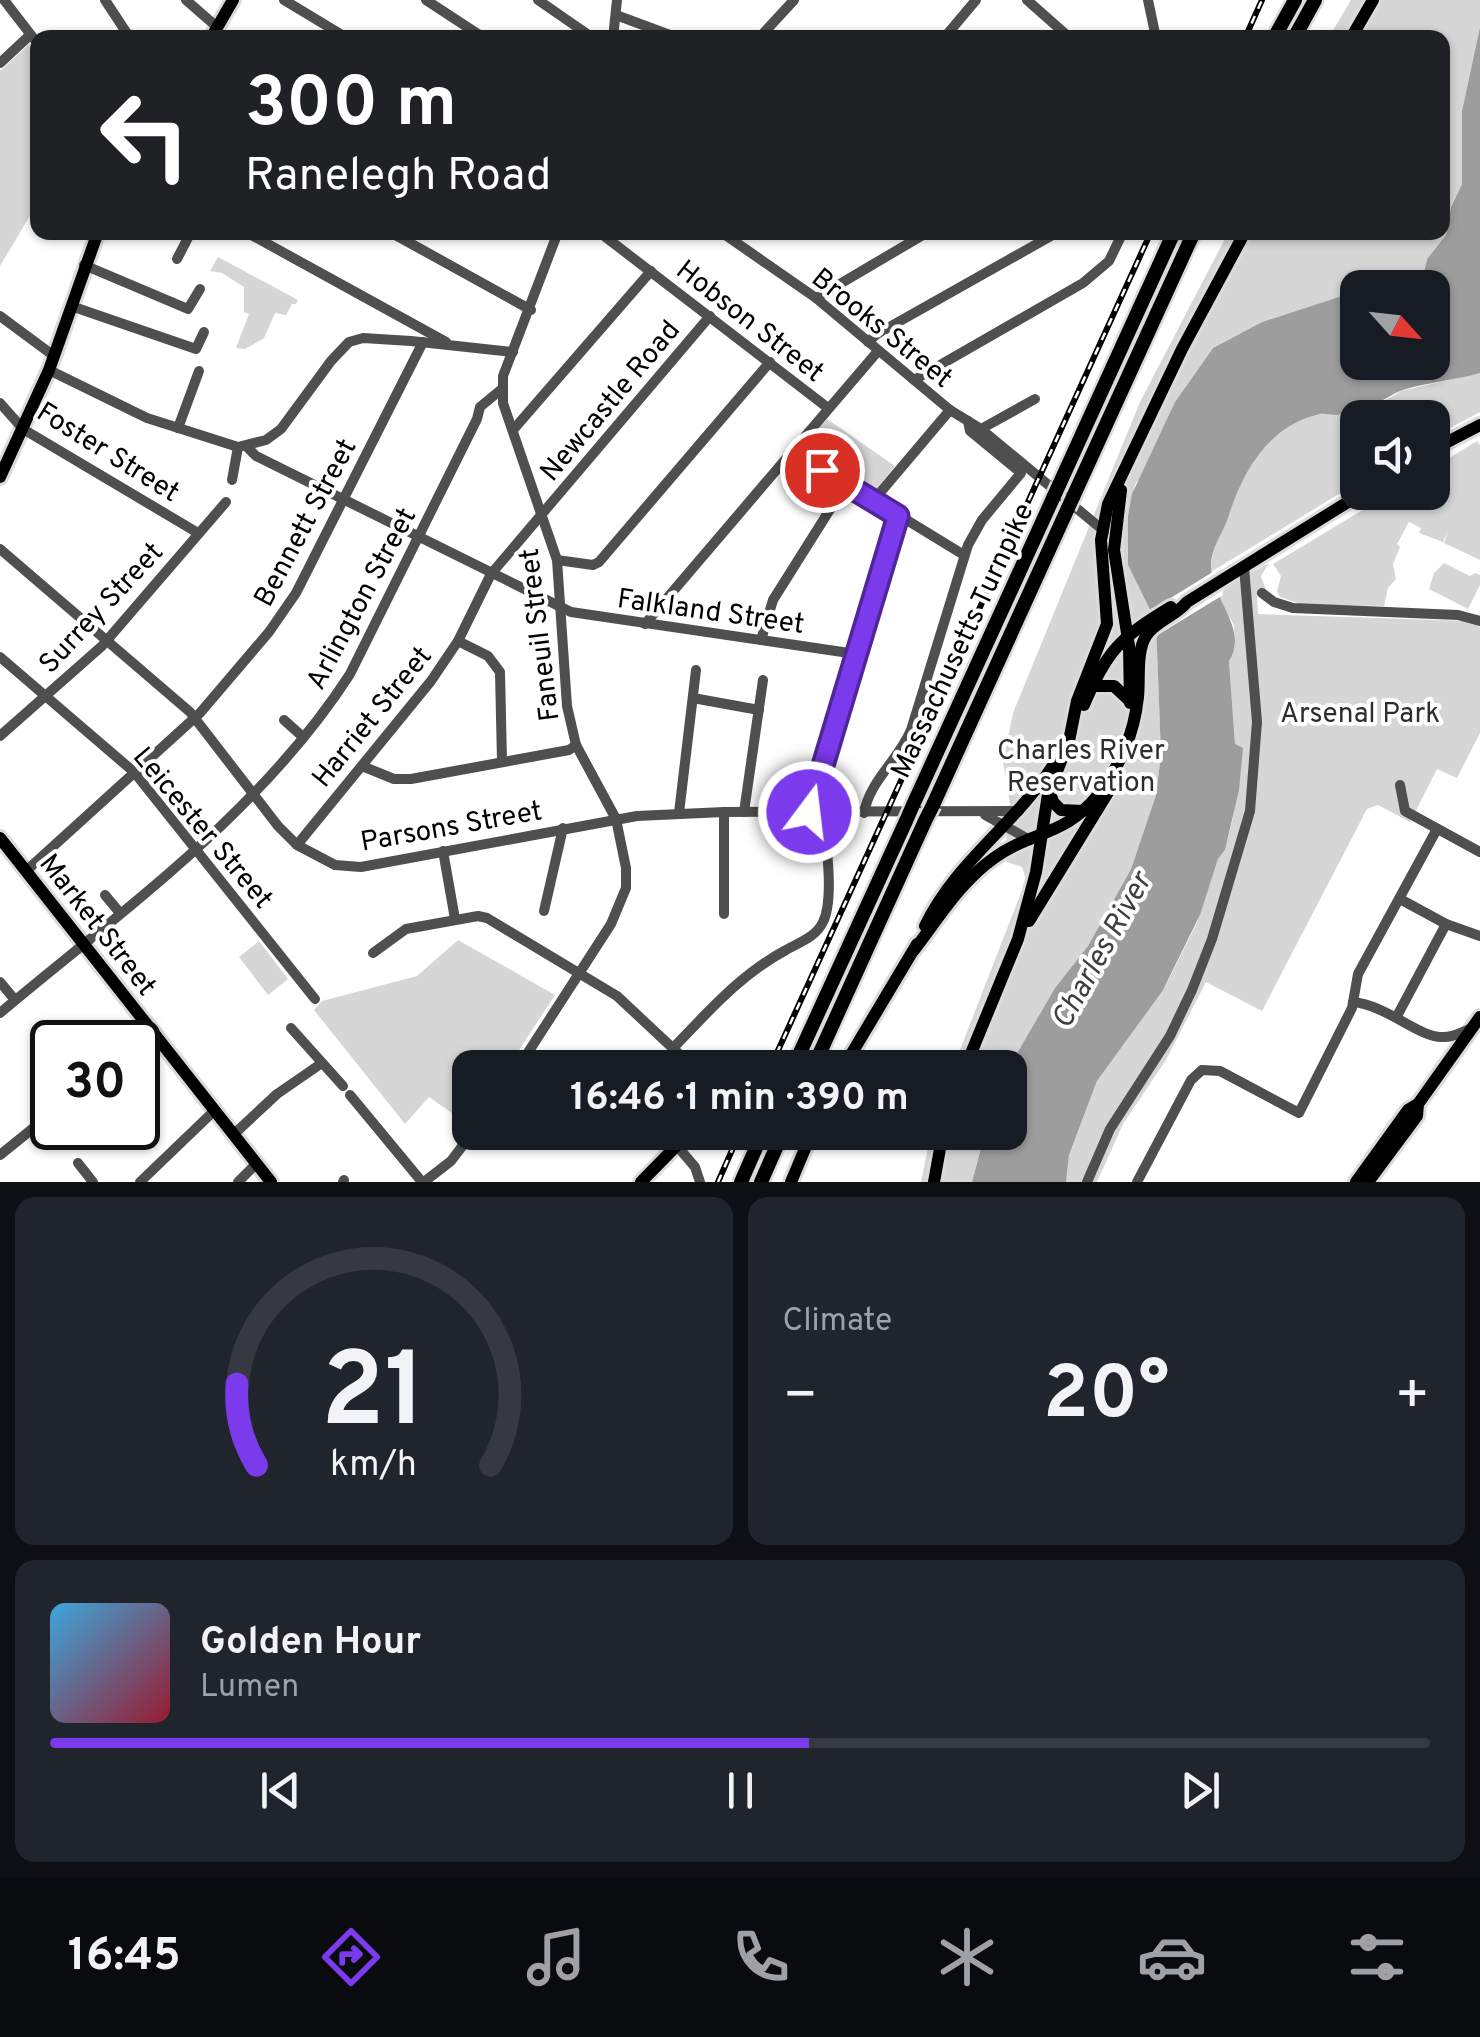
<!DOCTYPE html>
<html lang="en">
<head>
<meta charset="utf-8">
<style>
  body { margin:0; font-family:Overpass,sans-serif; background:#20242c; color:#f1f3f6; height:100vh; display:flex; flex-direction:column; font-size:38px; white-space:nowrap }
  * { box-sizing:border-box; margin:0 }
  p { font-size:32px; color:#9ea1a6 }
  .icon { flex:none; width:55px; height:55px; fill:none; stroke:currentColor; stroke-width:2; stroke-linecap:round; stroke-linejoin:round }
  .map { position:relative; height:1182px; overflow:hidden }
  .details { display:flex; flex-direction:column; gap:15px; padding:15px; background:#0d0f14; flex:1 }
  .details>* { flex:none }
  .top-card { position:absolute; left:30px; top:30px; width:1420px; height:210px; border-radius:20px; box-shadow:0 2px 8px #0004; background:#202124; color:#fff; overflow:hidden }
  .needle { width:65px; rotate:117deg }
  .fabs { position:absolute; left:1340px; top:270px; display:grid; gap:20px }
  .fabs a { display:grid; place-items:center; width:110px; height:110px; border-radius:20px; background:#171b24; box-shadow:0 2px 8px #0004; font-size:50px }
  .speed { position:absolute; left:30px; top:1020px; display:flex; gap:20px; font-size:50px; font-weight:700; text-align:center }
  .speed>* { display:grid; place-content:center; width:130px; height:130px; border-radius:50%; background:#171b24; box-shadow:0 2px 8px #0004; line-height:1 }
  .speed .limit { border:5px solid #111; border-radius:15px; background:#fff; color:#111 }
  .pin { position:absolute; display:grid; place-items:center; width:85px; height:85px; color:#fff; margin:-42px; border:5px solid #fff; border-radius:50%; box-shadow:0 2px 10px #0007 }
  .me { position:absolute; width:110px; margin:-55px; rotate:15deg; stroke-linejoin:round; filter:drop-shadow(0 0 8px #0008) }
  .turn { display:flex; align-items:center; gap:35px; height:210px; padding:0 50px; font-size:45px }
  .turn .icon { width:130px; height:130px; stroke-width:2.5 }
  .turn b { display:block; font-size:70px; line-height:85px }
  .big { font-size:75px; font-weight:700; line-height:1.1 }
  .details .tile { flex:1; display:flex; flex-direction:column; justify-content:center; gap:15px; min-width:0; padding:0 35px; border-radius:20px; background:#20242c }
  .details .dial { align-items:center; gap:0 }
  .dial svg { height:260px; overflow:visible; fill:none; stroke:#363941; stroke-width:7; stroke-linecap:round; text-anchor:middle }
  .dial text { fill:#f1f3f6; stroke:none }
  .song { display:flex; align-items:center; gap:30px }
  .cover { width:120px; height:120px; border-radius:15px; background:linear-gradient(135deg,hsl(200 70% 55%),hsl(350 70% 35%)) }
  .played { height:10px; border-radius:5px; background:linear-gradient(90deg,#7c3aed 55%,#363941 55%) }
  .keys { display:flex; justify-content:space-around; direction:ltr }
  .heat { display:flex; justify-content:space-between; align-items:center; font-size:55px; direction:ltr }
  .details .tiles { flex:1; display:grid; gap:15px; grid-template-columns:1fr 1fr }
  .tile:last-child { grid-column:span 2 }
  .trip { position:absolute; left:452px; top:1050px; width:575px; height:100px; border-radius:20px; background:#171b24; box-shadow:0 2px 8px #0004; font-weight:700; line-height:100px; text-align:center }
  .menu { display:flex; height:160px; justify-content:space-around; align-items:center; background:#090b0e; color:#9ea1a6 }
  .menu .icon { width:70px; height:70px }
  .menu .selected { color:#7c3aed }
  .menu b { font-size:45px; color:#f1f3f6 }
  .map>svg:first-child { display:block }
  .green { fill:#d6d6d6 }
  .water { fill:#9d9d9d }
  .pier { fill:#fff }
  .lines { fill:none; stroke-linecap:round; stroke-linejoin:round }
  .major-casing { stroke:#dbdbdb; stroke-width:18 }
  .highway-casing { stroke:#dbdbdb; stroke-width:19 }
  .minor { stroke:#4f4f4f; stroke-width:10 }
  .major { stroke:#000; stroke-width:12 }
  .highway { stroke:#000; stroke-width:14 }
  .rail-casing { stroke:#000; stroke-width:6 }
  .rail { stroke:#fff; stroke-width:2.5; stroke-dasharray:8; stroke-linecap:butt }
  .highway-bridge-casing { stroke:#dbdbdb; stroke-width:19; stroke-linecap:butt }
  .highway-bridge { stroke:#000; stroke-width:14 }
  .route-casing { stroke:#51269a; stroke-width:25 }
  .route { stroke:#7c3aed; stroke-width:18 }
  .labels { text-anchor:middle; stroke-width:8; stroke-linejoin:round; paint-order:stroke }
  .street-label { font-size:28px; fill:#000; stroke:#fff }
  .park-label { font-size:28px; fill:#2d2d2d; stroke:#fff }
  .water-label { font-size:30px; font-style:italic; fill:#3e3e3e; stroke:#fff }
</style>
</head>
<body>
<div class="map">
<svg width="1480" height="1182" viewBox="0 0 1480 1182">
  <rect width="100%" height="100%" fill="#fff"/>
  <!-- green -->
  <g class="green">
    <path d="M1351 0H1480V27L1462 111V184L1451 206 1446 235 1427 259 1424 272 1386 285 1358 288 1357 291 1262 322 1213 348 1175 402 1146 469 1135 485 1128 516V565L1156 622 1161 755 1156 795 1131 869 1088 946 1055 988 1009 1067 953 1068 1026 880 1022 867 1004 861 1010 804 1003 762 1013 713 1140 402 1228 233 1442 232V38L1329 37Z"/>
    <path d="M29 44 37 56V204L0 266V71Z"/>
    <path d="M218 257 298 300 296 304H292L286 315 275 313 264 338 245 349 236 348 249 314 244 312V287L222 273 210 271Z"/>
    <path d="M1480 373V412L1433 437 1432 418H1358L1357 483 1211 572C1210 550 1223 534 1229 513 1243 469 1271 424 1320 414 1325 413 1330 415 1335 415 1353 414 1386 402 1401 391Z"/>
    <path d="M827 419 895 466 873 493 800 449Z"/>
    <path d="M1477 441 1480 445V560L1444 543 1448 531 1443 542 1419 533 1421 528 1409 522 1397 544 1400 547 1393 564 1396 579 1388 588 1384 606 1303 605 1280 597 1277 591 1281 576 1273 564 1391 493 1432 492 1433 468Z"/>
    <path d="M1269 563 1261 576 1266 590 1257 597 1258 614 1469 621 1480 627V733L1457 778 1437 769 1410 822 1378 805 1367 809 1262 1011 1206 982 1166 1060 1123 1124 1097 1182H1066L1069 1155 1097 1081 1168 981 1197 923 1218 859 1225 850 1233 818 1235 744 1229 660 1235 647 1234 625 1218 597 1228 585Z"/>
    <path d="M1444 563 1470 576 1475 573 1480 575V585L1468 609 1429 589 1434 573Z"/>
    <path d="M458 940 555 995 508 1067 470 1068 469 1125 429 1097 405 1124 314 1010 322 1001 417 976Z"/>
    <path d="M259 941 288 979 268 995 239 957Z"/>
    <path d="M931 1133H985L972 1182H921Z"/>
  </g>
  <!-- water -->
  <path class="water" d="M1480 27V373C1455 380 1431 382 1406 389 1392 393 1380 404 1364 408 1356 410 1344 415 1335 415 1330 415 1325 413 1320 414 1269 425 1242 472 1228 518 1222 535 1210 550 1211 568 1213 601 1249 630 1229 661L1235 744 1243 748 1239 790 1225 850 1218 859 1200 915 1163 990 1097 1081 1069 1155 1066 1182H972L985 1133 1010 1132 1009 1067 1055 988 1088 946 1131 869 1156 795 1161 755 1156 622 1128 565V516L1132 494 1175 402 1213 348 1262 322 1357 291 1358 362H1432V288L1371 287 1424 272 1427 259 1446 235 1451 207 1462 184V111Z"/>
  <!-- pier -->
  <path class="pier" d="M1216 570 1223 595 1156 636 1148 612Z"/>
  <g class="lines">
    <!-- major casing -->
    <g class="major-casing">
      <g id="major">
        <path d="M211 38 233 0"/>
        <path d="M1351 38 1373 0"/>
        <path d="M1432 450 1480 425"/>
        <path d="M0 477 49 370 98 232"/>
        <path d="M1121 490 1114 550 1129 646 1130 703"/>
        <path d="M1092 686H1114L1130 701"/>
        <path d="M1084 705C1107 650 1120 638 1171 607"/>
        <path d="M1050 792 1053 802 1061 810 1083 811"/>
        <path d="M0 838 271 1182"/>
        <path d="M1029 921 1110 789"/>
        <path d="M925 926C956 862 1013 826 1052 767"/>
        <path d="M914 950C938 919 961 881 994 858 1033 830 1064 837 1098 795 1121 764 1134 734 1138 697 1140 679 1136 652 1146 636 1155 621 1176 616 1187 602L1364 492"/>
        <path d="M843 1068 917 944"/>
        <path d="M965 1068 1018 939 1036 872 1048 794 1069 741 1077 701 1107 624 1101 540 1108 504 1182 349 1245 232"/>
        <path d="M641 1182 690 1132"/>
        <path d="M791 1182 812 1132"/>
        <path d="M934 1182 943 1132"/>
        <path d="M1356 1182 1408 1110 1418 1104 1480 1017"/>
        <path d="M1368 1182 1417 1116 1418 1104"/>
      </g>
    </g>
    <!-- highway casing -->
    <g class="highway-casing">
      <g id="highway">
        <path d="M1274 38 1295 0"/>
        <path d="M1294 38 1315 0"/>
        <path d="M1059 485 1174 232"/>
        <path d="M1073 497 1194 232"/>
        <path d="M913 805 1054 496"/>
        <path d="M933 805 1068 508"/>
        <path d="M793 1068 906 821"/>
        <path d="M813 1068 925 821"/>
        <path d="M741 1182 763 1132"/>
        <path d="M761 1182 783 1132"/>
      </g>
    </g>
    <!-- minor -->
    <g class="minor">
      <path d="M4 0 38 44"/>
      <path d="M105 0 130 38"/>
      <path d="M186 0 217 27"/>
      <path d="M284 0 347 38"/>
      <path d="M426 0 484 38"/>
      <path d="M538 0 593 38"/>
      <path d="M1027 0 1070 38"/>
      <path d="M1148 0 1156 38"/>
      <path d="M616 15 678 38"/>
      <path d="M613 38 617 0"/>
      <path d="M759 38 794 0"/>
      <path d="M944 38 976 0"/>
      <path d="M0 63 30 35"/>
      <path d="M246 232 446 342"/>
      <path d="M390 232 531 310"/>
      <path d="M599 232 828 408"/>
      <path d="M721 232 816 298 950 410 981 429 1104 531"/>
      <path d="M177 259 191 232"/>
      <path d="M84 265 188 309 200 289"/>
      <path d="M816 298 928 232"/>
      <path d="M71 306 196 349 204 332"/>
      <path d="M0 316 54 356"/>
      <path d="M868 342 877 334 1058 232"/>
      <path d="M49 370 147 418 238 447 266 440 281 429 331 361 349 342 363 338 411 341 513 352"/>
      <path d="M914 380 1083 283 1109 261 1123 232"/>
      <path d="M0 403 23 429 198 533"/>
      <path d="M178 428 199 371"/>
      <path d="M981 429 1035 399"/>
      <path d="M513 430 651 271"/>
      <path d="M246 446 256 456 571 612 856 654"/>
      <path d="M792 450 964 555"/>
      <path d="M232 480 238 447"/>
      <path d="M873 501 950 410"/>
      <path d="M0 549 190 712 278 826 297 845 335 865 361 867 637 816 724 812 1019 811"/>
      <path d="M557 560 593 565 599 562 770 362"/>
      <path d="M1262 593 1274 602 1293 608 1458 615 1480 621"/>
      <path d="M645 624 878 351"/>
      <path d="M761 640 773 600 846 484"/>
      <path d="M458 641 488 656 500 672 502 762"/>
      <path d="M0 657 134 772 315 999"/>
      <path d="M693 698 759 710"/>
      <path d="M284 720 303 737"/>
      <path d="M0 736 102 646 226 502"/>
      <path d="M362 766 394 779H411L569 750 576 745"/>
      <path d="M1400 785 1405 811 1480 852"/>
      <path d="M744 812 763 680"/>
      <path d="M809 812 898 516"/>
      <path d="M679 813 696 670"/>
      <path d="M864 813C870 780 898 761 911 730L968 545 982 520 1021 473 970 431 968 421"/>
      <path d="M985 815 1030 840"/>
      <path d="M297 845 431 681 458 641 491 574 710 316"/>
      <path d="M443 851 455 919"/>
      <path d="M26 871 200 713 269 632 296 593 423 342"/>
      <path d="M105 895 120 913"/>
      <path d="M1400 899 1446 924 1480 936"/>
      <path d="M544 911 563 828"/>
      <path d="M724 914V812"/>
      <path d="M373 953 406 929 478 916 487 918 617 996 694 1068"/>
      <path d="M0 982 15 1000"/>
      <path d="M1353 1002C1386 1005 1419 1037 1441 1037 1452 1038 1462 1032 1472 1028"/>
      <path d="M0 1013C124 909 262 811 350 674L477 419 480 407 503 388"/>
      <path d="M1397 1016 1446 924"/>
      <path d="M291 1028 343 1086"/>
      <path d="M138 1045 153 1033"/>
      <path d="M674 1047C709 1011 741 974 786 950 800 942 816 937 823 922 835 897 825 841 824 812"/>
      <path d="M518 1068 611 924 626 888V868L616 819 576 745 567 706 557 560 503 403V376L558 232"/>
      <path d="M350 1095 422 1182"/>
      <path d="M233 1135 277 1094 322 1063"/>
      <path d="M678 1147 695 1167 700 1182"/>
      <path d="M0 1155 52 1113"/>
      <path d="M78 1163 93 1182"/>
      <path d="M140 1182 214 1111"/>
      <path d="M238 1182 256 1164"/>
      <path d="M343 1182 344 1180"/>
      <path d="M424 1182 451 1161 473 1132"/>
      <path d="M1087 1182 1110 1129 1170 1036 1192 990 1212 939 1250 811 1257 722 1244 567"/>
      <path d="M1137 1182 1191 1080 1202 1070 1220 1071 1299 1113 1352 1008 1358 974 1437 829"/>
    </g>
    <!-- major -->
    <use href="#major" class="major"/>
    <!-- highway -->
    <use href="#highway" class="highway"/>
    <!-- rail casing -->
    <g class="rail-casing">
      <g id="rail">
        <path d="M1245 38 1262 0"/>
        <path d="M770 1068 1151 232"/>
        <path d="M718 1182 740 1132"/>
      </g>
    </g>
    <!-- rail -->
    <use href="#rail" class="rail"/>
    <!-- highway-bridge casing -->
    <g class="highway-bridge-casing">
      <g id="highway-bridge">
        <path d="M1054 496 1059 485"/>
        <path d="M1068 508 1073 497"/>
        <path d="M906 821 913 805"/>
        <path d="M925 821 933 805"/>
      </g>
    </g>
    <!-- highway-bridge -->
    <use href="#highway-bridge" class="highway-bridge"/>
  </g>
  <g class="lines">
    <!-- route casing -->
    <g class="route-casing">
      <path id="route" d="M809 812 898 516 822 470"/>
    </g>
    <!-- route -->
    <use href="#route" class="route"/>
  </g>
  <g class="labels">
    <!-- street labels -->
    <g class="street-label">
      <text transform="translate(751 320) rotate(38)" y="10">Hobson Street</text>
      <text transform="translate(883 327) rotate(39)" y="10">Brooks Street</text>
      <text transform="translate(609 400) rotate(-50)" y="10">Newcastle Road</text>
      <text transform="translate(109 451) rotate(32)" y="10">Foster Street</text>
      <text transform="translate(304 522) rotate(-62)" y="10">Bennett Street</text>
      <text transform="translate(360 598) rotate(-62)" y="10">Arlington Street</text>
      <text transform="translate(100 607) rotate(-47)" y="10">Surrey Street</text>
      <text transform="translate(711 610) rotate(8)" y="10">Falkland Street</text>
      <text transform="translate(538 635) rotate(-97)" y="10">Faneuil Street</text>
      <text transform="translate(961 640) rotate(-65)" y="10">Massachusetts Turnpike</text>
      <text transform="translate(371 716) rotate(-51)" y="10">Harriet Street</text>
      <text transform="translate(451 825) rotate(-10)" y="10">Parsons Street</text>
      <text transform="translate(204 827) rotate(50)" y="10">Leicester Street</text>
      <text transform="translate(99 924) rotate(52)" y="10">Market Street</text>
    </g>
    <!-- park labels -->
    <g class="park-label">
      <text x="1360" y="722">Arsenal Park</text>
      <text x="1081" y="759">Charles River<tspan x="1081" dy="32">Reservation</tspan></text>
    </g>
    <!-- water labels -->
    <g class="water-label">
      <text transform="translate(1101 950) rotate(-61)" y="10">Charles River</text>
    </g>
  </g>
</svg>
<div class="fabs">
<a><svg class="needle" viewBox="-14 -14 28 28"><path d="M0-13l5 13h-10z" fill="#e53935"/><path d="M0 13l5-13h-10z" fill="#9ea1a6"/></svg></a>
<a><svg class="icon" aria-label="sound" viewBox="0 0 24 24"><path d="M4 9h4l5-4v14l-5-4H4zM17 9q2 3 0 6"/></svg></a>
</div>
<div class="speed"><div class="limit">30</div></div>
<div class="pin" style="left:822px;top:470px;background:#d93025"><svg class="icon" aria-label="arrive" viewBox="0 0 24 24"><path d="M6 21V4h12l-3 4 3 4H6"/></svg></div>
<svg class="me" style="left:809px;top:812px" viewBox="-20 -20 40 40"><circle r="17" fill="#7c3aed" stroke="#fff" stroke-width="3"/><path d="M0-11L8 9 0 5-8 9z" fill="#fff"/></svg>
<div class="trip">16:46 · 1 min · 390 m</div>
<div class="top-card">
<div class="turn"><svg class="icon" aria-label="left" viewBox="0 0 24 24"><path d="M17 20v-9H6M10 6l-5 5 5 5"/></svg><div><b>300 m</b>Ranelegh Road</div></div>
</div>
</div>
<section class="details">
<div class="tiles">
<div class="tile dial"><svg viewBox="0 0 100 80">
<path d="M14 69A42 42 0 1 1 86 69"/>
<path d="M14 69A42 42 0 0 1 8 44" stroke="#7c3aed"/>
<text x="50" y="56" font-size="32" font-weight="700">21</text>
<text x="50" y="72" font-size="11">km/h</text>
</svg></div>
<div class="tile"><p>Climate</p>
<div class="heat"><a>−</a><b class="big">20°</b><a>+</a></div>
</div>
<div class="tile">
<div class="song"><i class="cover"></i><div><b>Golden Hour</b><p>Lumen</p></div></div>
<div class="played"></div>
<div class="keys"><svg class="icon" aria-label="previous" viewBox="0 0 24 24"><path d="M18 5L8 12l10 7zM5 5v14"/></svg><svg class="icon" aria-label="pause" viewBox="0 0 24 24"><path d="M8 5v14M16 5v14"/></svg><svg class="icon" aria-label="next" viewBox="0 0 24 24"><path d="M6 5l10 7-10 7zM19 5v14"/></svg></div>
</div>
</div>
</section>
<nav class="menu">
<b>16:45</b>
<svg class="icon selected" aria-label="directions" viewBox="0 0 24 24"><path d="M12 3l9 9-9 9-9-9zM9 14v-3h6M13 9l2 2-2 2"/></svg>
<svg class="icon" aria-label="music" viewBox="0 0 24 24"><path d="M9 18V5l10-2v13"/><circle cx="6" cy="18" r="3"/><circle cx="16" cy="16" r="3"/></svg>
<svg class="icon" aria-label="phone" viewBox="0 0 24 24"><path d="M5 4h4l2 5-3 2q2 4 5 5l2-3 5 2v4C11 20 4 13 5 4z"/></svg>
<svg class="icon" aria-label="climate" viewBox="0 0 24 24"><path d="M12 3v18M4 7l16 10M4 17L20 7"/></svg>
<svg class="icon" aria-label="car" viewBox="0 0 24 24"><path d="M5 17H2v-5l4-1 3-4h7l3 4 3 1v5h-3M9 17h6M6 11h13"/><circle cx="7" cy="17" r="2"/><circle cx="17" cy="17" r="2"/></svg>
<svg class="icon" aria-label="filters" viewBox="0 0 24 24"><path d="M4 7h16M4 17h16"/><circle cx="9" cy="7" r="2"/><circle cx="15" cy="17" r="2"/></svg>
</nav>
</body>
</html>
